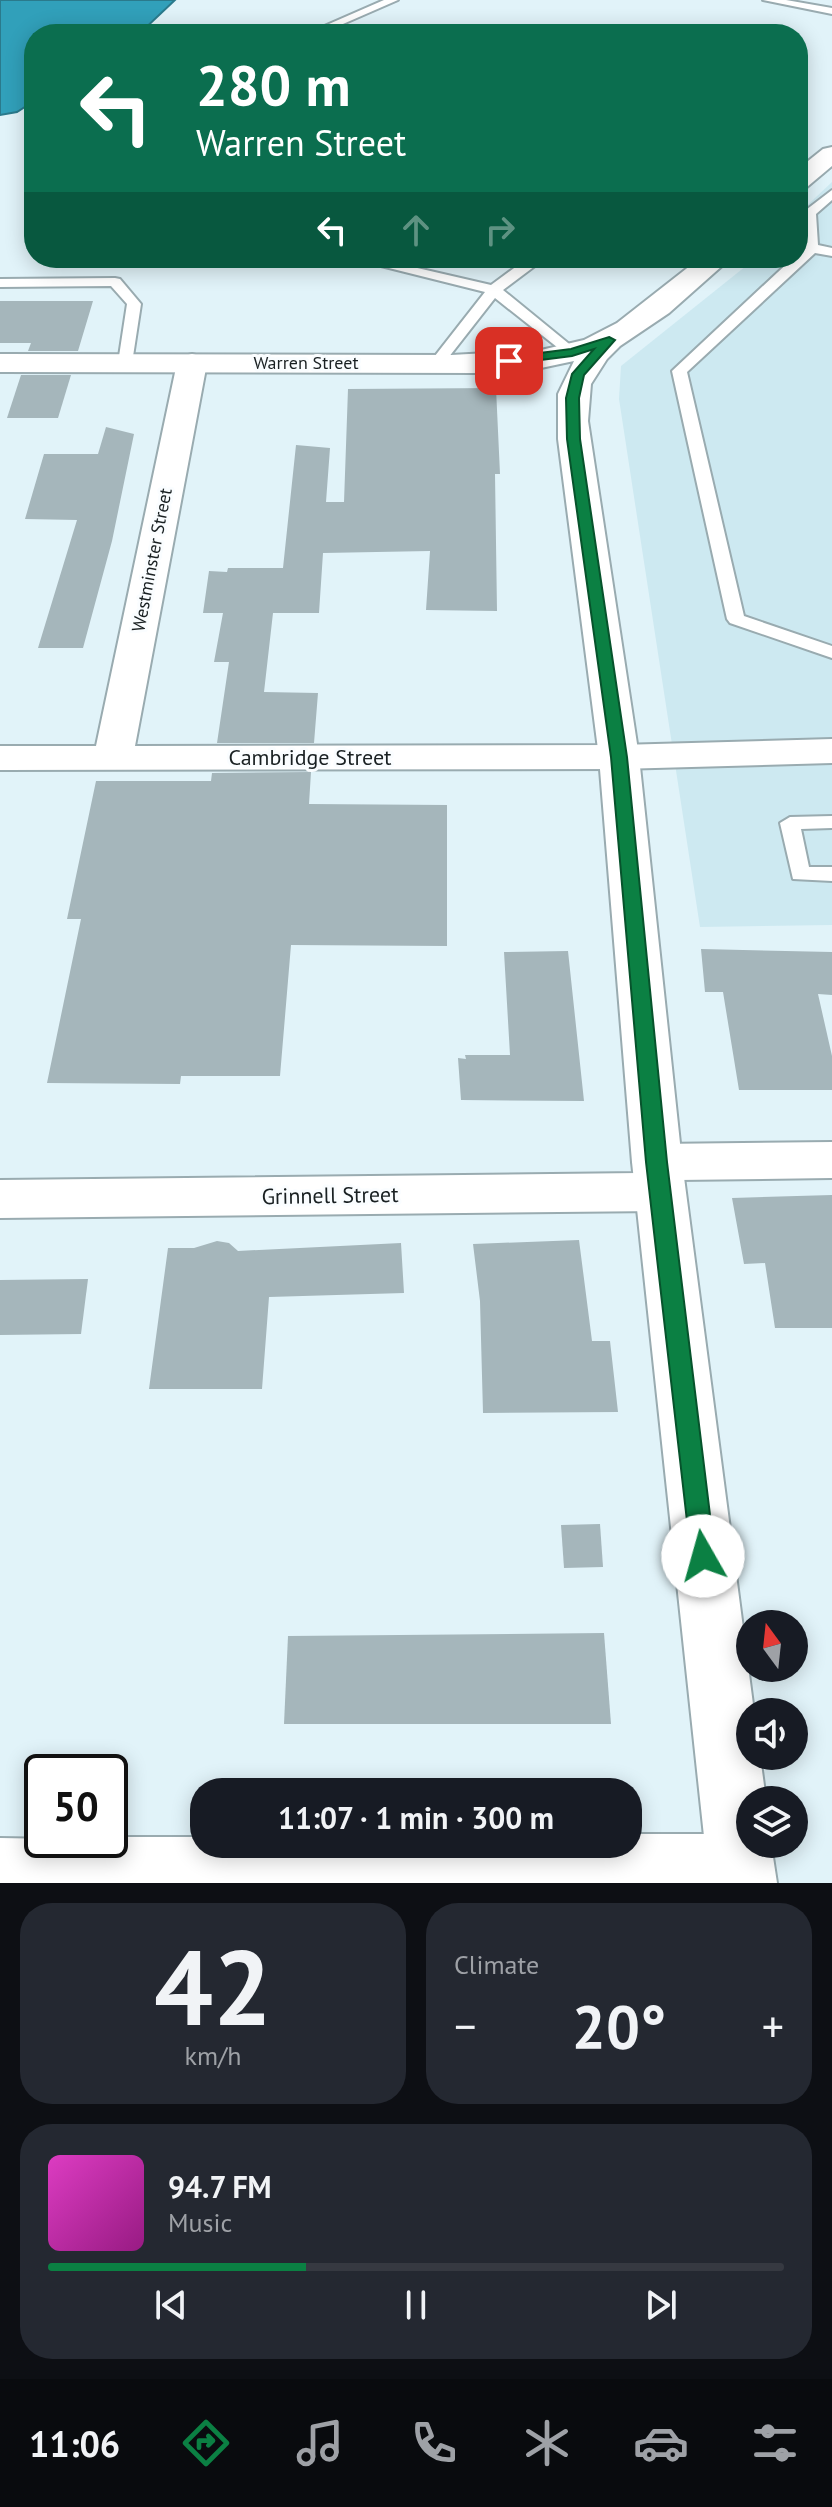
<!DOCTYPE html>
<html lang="en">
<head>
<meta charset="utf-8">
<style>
  body { margin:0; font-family:"PT Sans",sans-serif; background:#242831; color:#f1f3f6; height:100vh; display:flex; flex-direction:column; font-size:30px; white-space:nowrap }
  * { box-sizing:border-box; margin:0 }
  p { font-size:26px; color:#9ea1a6 }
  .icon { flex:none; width:44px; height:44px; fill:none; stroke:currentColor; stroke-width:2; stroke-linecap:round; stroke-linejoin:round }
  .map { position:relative; height:1883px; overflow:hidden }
  .panel { display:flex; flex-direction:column; gap:20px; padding:20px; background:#0d0f14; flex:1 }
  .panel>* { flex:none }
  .hud { position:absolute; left:24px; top:24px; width:784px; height:244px; border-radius:32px; box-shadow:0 4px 20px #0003; background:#0b6e4f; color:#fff; overflow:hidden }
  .needle { width:52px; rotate:345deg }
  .buttons { position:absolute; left:736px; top:1610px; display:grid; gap:16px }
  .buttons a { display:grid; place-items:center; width:72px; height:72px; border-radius:50%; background:#171b24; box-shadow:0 4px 20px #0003; font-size:40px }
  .speed { position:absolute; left:24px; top:1754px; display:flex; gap:16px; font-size:40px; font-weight:700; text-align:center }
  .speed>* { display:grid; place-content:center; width:104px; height:104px; border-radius:50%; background:#171b24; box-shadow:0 4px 20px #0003; line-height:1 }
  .speed .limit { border:4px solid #111; border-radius:12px; background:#fff; color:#111 }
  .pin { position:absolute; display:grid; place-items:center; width:68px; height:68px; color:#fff; margin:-34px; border-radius:16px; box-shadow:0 4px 12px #0006 }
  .me { position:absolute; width:88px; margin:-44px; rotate:353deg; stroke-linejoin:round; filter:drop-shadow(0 0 6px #0008) }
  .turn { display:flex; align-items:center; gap:28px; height:168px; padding:0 40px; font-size:36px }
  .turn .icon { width:104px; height:104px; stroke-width:2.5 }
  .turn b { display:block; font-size:56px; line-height:68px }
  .lanes { display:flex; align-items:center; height:76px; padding:0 40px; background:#0003; justify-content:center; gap:40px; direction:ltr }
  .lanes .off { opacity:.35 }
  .big { font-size:60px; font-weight:800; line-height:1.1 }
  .panel .tile { flex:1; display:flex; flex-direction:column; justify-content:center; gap:12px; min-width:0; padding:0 28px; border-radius:32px; background:#242831 }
  .panel .dial { align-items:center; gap:0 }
  .dial b { font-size:104px; line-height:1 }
  .song { display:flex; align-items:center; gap:24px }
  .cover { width:96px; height:96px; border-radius:12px; background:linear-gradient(135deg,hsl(310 70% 55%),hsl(310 70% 35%)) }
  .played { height:8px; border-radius:4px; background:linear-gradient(90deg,#0b8043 35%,#363941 35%) }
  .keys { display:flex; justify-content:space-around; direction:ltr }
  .heat { display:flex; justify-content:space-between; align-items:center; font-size:44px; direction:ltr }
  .panel .tiles { flex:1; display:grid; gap:20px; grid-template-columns:1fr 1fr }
  .tile:last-child { grid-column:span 2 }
  .trip { position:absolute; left:190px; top:1778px; width:452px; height:80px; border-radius:32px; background:#171b24; box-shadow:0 4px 20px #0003; font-weight:800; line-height:80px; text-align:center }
  .tabs { display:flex; height:128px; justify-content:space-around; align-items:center; background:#090b0e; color:#9ea1a6 }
  .tabs .icon { width:56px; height:56px }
  .tabs .current { color:#0b8043 }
  .tabs b { font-size:36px; color:#f1f3f6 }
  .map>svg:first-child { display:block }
  .built { fill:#cde9f1 }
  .water { fill:#31a0ba; stroke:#2a7a8c; stroke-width:2 }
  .building { fill:#a5b6bb }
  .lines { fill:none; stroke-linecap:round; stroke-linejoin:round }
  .lane-casing { stroke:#99abb0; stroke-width:4 }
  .street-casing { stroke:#99abb0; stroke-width:4 }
  .secondary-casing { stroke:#99abb0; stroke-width:4 }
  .lane { fill:#fff; fill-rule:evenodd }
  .street { fill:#fff; fill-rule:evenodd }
  .secondary { fill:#fff; fill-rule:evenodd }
  .route { fill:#0b8043; stroke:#07532c; stroke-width:2 }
  .labels { text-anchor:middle; stroke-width:6; stroke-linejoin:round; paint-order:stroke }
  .far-street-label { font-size:18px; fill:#192022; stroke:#fafdff }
  .street-label { font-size:22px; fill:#192022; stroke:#fafdff }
</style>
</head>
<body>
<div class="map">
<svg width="832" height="1883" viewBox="0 0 832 1883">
  <rect width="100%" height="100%" fill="#e1f3f9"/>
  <!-- built -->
  <path class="built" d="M832 182V925L700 927 619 399 621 366 756 258H798V214Z"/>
  <!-- water -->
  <path class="water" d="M0 0H175L139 34H34V101L17 112 0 115Z"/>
  <!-- building -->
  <g class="building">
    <path d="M0 301H93L78 351H28L31 343H0Z"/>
    <path d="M21 375H71L58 418H7Z"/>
    <path d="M496 388 500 474H495L497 611 426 610 430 551 323 553 319 613H273L264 692 318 693 314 743H217L229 662H214L223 613H203L209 571 227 572 228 568H283L296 445 330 448 326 502H344L348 389Z"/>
    <path d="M106 427 134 434 112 541 83 648H38L77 520 25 519 44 454H98Z"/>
    <path d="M311 772 309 804 447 805V946L291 945 280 1076H181L180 1084 47 1083 81 919H67L96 781H211L212 773Z"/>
    <path d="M701 949 832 952V995L818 994 832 1056V1090H739L723 992H705Z"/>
    <path d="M568 951 584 1101 461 1100 458 1058 466 1059 465 1055H510L504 952Z"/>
    <path d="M832 1195V1328H775L765 1263 744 1264 732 1198Z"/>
    <path d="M579 1240 592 1341H610L618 1412 483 1413 480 1301 473 1244Z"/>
    <path d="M217 1241 229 1243 238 1251 401 1243 404 1293 269 1297 262 1389H149L168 1248H194Z"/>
    <path d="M88 1279 81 1334 0 1335V1280Z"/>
    <path d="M600 1524 603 1567 564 1568 561 1525Z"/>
    <path d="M604 1633 611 1724H284L288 1636Z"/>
  </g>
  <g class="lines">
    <!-- lane casing -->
    <g class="lane-casing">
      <g id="lane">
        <path d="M384 0H398L320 34H306Z"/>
        <path d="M763 0H786L832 8V14Z"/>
        <path d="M832 190V200L816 214 818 245 832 248V256L815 253 687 372 744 616 832 646V658L730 623 727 619 672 371 793 258H798L805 247 802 213Z"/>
        <path d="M349 258H374L491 285 525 260H535V266L503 290 579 352 572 356 567 355 495 298 441 367H431V361L485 292Z"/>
        <path d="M115 278 120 279 141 304 132 363 125 367 118 363 127 304 111 286 0 287V279Z"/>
        <path d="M832 816V828L801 829 809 867H832V881L793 879 780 823 790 817Z"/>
      </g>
    </g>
    <!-- street casing -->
    <g class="street-casing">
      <g id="street">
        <path d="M192 354 203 357 207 363 135 746 619 745 832 739V763L619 769 0 770V746H96L177 363 181 357Z"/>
        <path d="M832 1142V1178L678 1180 685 1192 678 1205 660 1211 0 1218V1180L639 1173 632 1162 640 1149 657 1144Z"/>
        <path d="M628 1834H741L750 1837V1844H765L774 1867 768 1883H0V1838L110 1840V1837H204V1844H628Z"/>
      </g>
    </g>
    <!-- secondary casing -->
    <g class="secondary-casing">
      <g id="secondary">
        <path d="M832 147V166L807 187 798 190V169L823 149Z"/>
        <path d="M700 258H731L669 313 620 346 607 359 591 384 588 421 639 757 682 1162 754 1712H750V1756H760L766 1800H750V1844H771L777 1883H709L632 1162 599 757 558 439V394L574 361 541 368 481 373 0 372V354L451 355 541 350 584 340 617 323Z"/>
      </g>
    </g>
    <!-- lane -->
    <use href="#lane" class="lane"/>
    <!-- street -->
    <use href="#street" class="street"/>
    <!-- secondary -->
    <use href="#secondary" class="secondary"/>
  </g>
  <!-- route -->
  <path class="route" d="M609 337 615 340 584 375 579 398 580 439 627 757 667 1162 715 1556 712 1563 703 1567 694 1563 691 1556 646 1162 611 757 567 439 566 398 572 374 594 349 572 356 509 364 503 361 509 357 571 349Z"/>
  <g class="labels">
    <!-- far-street labels -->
    <g class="far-street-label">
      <text x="306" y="369">Warren Street</text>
      <text transform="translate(152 560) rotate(-79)" y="6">Westminster Street</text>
    </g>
    <!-- street labels -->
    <g class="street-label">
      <text x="310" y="765">Cambridge Street</text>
      <text transform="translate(330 1195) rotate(-1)" y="8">Grinnell Street</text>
    </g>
  </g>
</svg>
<div class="buttons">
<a><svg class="needle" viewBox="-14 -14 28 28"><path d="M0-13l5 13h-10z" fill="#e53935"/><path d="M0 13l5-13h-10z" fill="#9ea1a6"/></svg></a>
<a><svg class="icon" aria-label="sound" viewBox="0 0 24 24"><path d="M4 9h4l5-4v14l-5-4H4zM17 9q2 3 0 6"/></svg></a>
<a><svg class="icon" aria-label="layers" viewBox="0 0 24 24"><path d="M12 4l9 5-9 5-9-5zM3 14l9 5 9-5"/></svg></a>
</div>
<div class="speed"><div class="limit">50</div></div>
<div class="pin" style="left:509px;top:361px;background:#d93025"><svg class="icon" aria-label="arrive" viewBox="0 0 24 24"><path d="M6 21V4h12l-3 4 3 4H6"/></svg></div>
<svg class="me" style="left:703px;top:1556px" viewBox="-20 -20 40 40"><circle r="19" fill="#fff"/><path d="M0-13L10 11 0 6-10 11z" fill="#0b8043"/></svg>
<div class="trip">11:07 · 1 min · 300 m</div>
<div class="hud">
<div class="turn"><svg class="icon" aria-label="left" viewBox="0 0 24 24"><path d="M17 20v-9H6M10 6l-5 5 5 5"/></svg><div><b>280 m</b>Warren Street</div></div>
<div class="lanes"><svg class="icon" aria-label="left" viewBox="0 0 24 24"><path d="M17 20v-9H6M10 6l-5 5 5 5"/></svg><svg class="icon off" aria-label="ahead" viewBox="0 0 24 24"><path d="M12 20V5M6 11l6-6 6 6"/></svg><svg class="icon off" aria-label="right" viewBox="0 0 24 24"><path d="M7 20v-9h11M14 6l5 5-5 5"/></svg></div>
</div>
</div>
<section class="panel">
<div class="tiles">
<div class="tile dial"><b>42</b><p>km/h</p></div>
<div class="tile"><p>Climate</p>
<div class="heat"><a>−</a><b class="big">20°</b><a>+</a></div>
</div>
<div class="tile">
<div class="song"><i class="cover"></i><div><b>94.7 FM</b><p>Music</p></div></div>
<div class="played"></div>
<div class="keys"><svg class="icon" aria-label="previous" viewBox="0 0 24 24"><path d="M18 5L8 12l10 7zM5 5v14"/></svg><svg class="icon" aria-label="pause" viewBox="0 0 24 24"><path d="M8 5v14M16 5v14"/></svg><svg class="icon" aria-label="next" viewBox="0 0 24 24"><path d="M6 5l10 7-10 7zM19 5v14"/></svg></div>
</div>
</div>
</section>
<nav class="tabs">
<b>11:06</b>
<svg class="icon current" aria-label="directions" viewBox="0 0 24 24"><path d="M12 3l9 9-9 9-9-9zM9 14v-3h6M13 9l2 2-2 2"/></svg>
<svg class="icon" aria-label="music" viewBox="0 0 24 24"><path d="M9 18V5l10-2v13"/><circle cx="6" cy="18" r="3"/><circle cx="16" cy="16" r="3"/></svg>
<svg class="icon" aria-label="phone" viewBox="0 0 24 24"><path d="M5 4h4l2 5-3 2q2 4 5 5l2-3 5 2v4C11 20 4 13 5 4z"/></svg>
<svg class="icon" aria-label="climate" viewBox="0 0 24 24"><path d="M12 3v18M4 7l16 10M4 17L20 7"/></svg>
<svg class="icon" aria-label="car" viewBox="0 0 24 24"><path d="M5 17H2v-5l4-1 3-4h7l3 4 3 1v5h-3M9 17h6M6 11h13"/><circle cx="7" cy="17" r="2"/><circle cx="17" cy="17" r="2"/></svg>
<svg class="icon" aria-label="filters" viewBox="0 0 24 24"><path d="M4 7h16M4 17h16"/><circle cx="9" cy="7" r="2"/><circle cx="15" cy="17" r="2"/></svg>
</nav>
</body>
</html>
